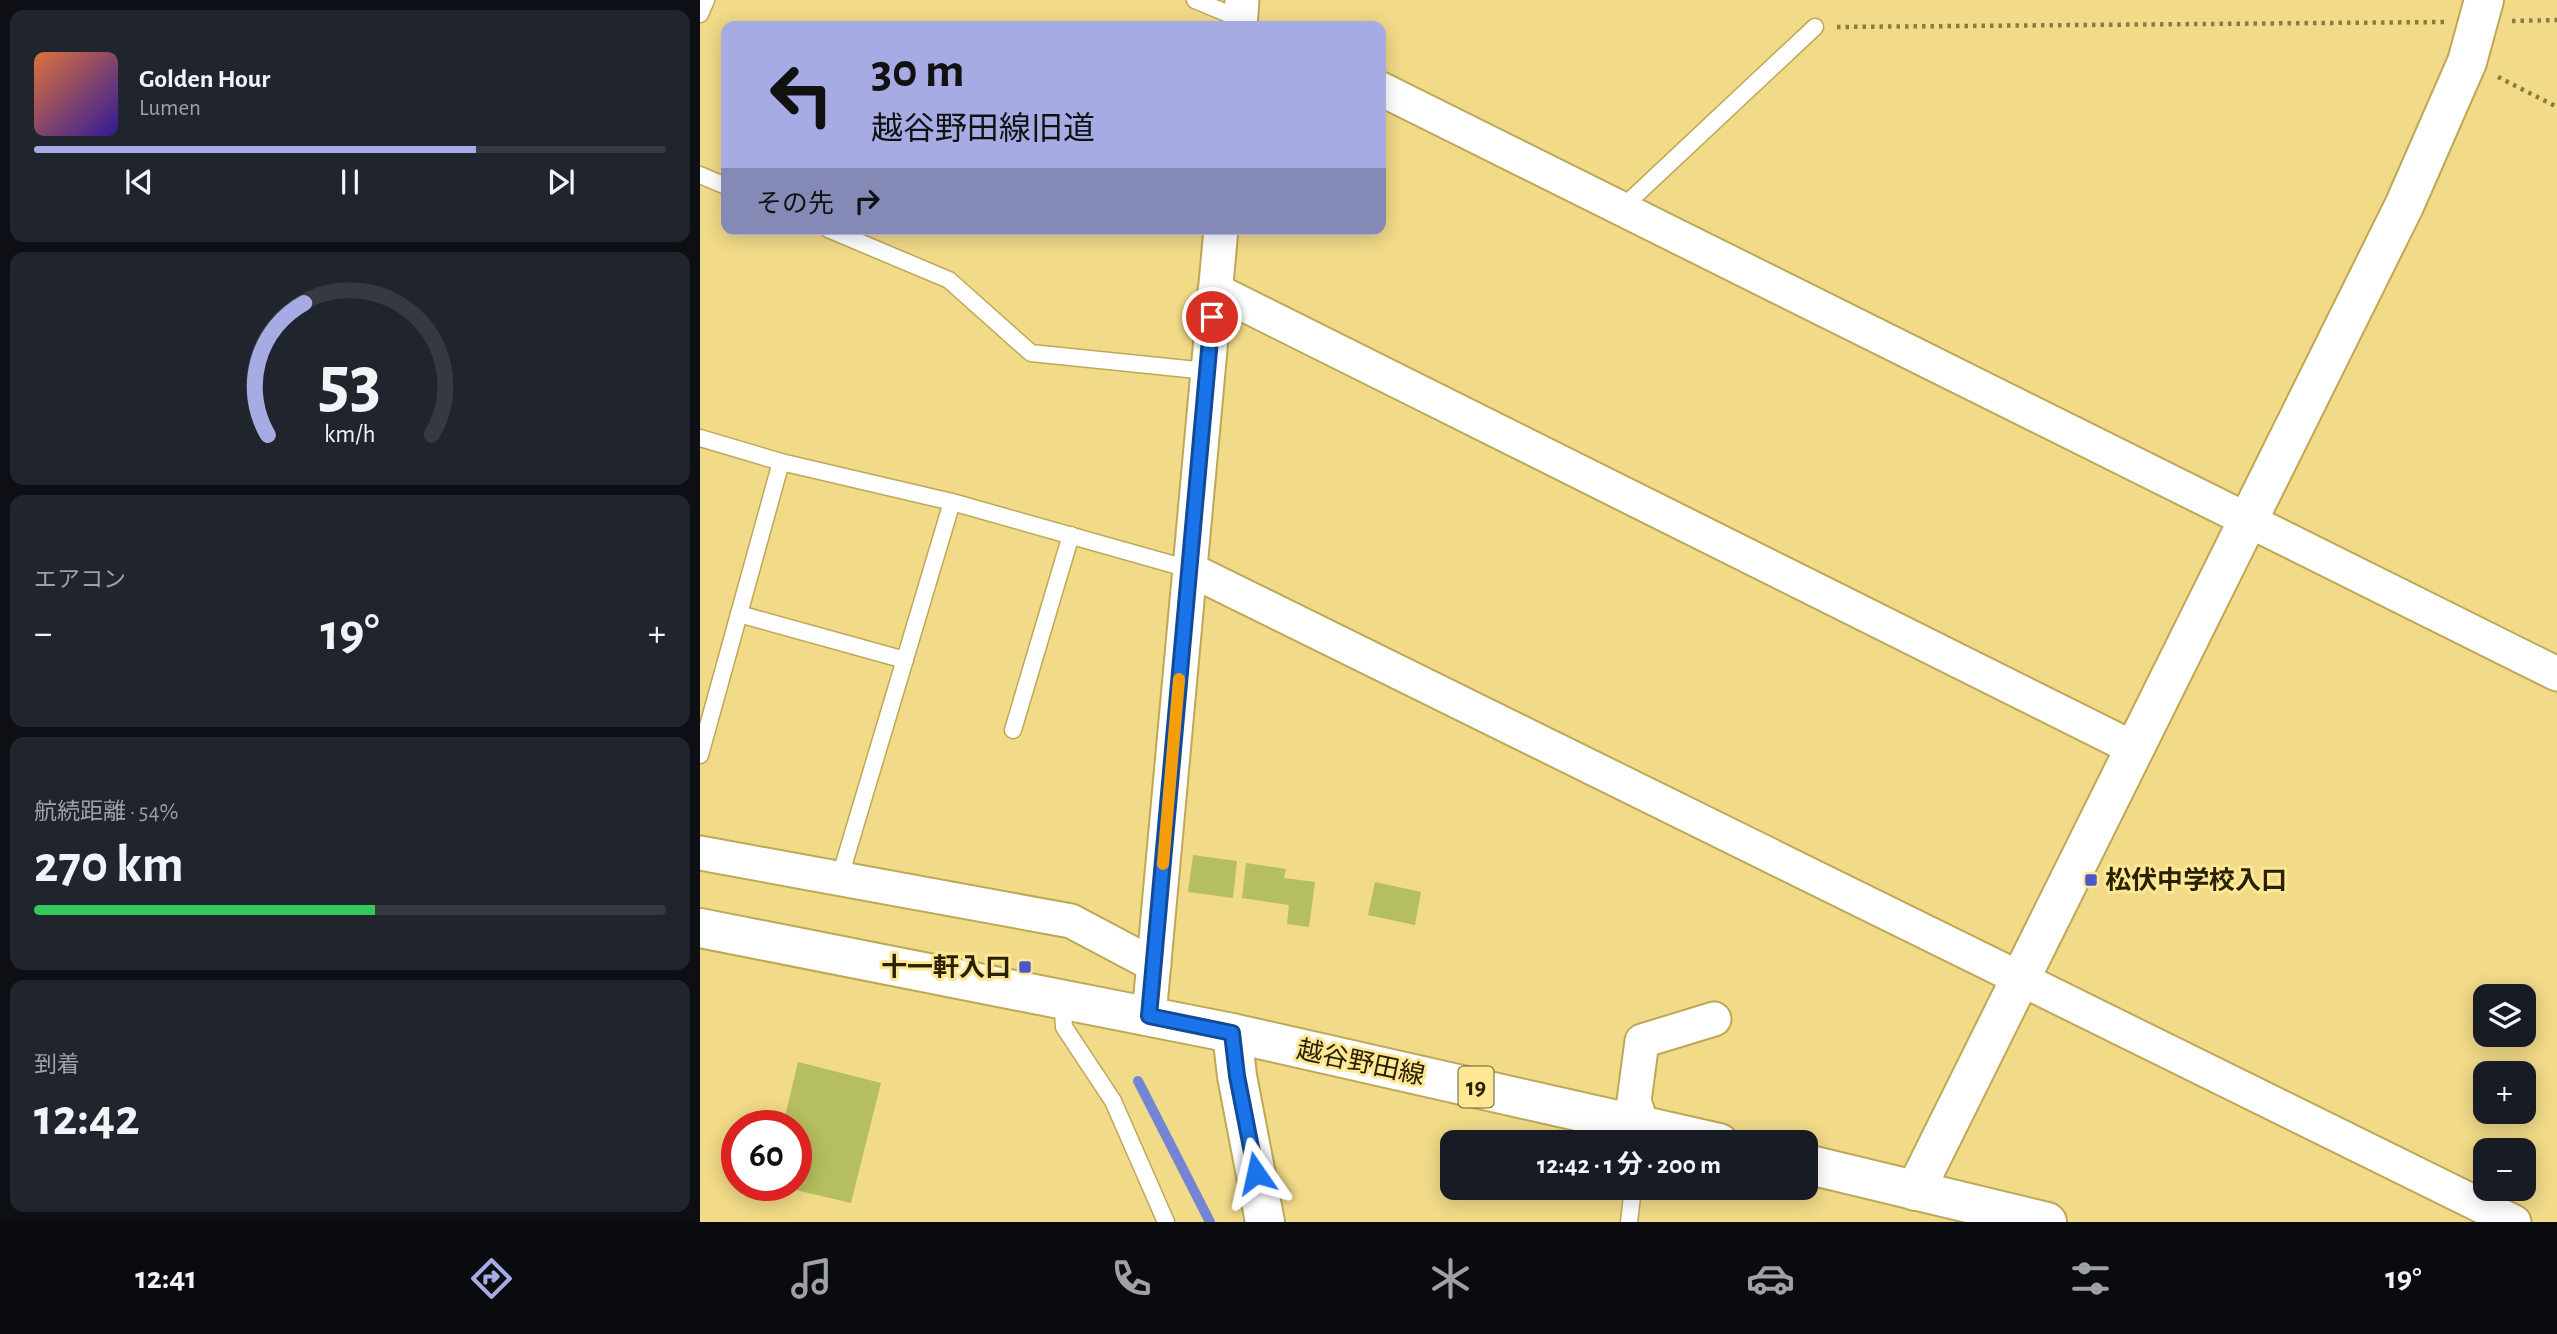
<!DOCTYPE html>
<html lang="ja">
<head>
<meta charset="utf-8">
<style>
  body { margin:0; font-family:"Alegreya Sans","Noto Sans JP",sans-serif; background:#20242c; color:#f1f3f6; height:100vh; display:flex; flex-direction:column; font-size:26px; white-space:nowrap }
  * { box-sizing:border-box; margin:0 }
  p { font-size:23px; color:#9ea1a6 }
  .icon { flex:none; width:38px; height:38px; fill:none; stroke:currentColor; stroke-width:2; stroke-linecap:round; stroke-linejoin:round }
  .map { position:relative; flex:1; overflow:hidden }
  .panel { display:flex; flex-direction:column; gap:10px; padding:10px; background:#0d0f14; width:700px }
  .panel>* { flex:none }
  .guide { position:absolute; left:21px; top:21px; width:665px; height:214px; border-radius:14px; box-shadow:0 4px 18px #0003; background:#a6ace3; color:#111; overflow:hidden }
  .buttons { position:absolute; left:1773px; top:984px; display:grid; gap:14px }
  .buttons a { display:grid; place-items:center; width:63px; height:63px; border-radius:14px; background:#171b24; box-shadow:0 4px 18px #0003; font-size:35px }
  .speed { position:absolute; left:21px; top:1110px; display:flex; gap:14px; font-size:35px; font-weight:700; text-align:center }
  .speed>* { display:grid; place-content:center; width:91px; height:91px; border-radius:50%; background:#171b24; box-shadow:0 4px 18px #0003; line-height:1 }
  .speed .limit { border:10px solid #d22; background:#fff; color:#111 }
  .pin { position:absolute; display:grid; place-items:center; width:60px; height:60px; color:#fff; margin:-30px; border:4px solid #fff; border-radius:50%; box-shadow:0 2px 7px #0007 }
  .me { position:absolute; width:77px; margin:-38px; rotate:349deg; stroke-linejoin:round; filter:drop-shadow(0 0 5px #0008) }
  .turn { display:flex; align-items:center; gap:24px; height:147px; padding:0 35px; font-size:32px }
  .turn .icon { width:91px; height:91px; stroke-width:2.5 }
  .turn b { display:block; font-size:49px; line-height:60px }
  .then { display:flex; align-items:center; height:66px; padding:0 35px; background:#0003; gap:14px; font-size:26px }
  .big { font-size:52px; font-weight:700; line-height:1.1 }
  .panel .tile { flex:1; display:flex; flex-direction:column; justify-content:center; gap:10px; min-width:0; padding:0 24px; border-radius:14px; background:#20242c }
  .panel .dial { align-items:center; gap:0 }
  .dial svg { height:182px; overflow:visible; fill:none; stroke:#363941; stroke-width:7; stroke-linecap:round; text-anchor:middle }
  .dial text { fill:#f1f3f6; stroke:none }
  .song { display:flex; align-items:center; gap:21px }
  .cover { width:84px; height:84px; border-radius:10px; background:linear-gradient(135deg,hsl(20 70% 55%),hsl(250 70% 35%)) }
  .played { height:7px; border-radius:4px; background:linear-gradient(90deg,#a6ace3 70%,#363941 70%) }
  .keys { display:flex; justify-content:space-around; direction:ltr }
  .heat { display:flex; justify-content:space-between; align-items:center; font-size:38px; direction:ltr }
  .charge { height:10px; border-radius:5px; background:linear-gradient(90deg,#34c759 54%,#363941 0) }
  .trip { position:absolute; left:740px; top:1130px; width:378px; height:70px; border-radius:14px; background:#171b24; box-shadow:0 4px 18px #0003; font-weight:700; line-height:70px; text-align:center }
  .menu { display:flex; height:112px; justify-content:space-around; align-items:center; background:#090b0e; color:#9ea1a6 }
  .menu .icon { width:49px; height:49px }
  .menu .on { color:#a6ace3 }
  .menu b { font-size:32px; color:#f1f3f6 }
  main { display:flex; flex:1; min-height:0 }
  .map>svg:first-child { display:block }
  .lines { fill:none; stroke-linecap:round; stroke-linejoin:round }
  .stream { stroke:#7585d5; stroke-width:10 }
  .building { fill:#b5bf5f }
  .service-casing { stroke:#bea857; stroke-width:19 }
  .minor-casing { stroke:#bea857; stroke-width:37 }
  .tertiary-casing { stroke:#bea857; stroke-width:42 }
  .primary-casing { stroke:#bea857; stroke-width:42 }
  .path { stroke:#8b7b42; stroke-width:4.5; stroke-dasharray:3.5 5; stroke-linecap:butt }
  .service { stroke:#fff; stroke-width:16 }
  .minor { stroke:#fff; stroke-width:33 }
  .tertiary { stroke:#fff; stroke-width:38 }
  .primary { stroke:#fff; stroke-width:38 }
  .route-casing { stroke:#114b97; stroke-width:18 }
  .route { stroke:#1a73e8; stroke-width:12 }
  .slow { stroke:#f59e0b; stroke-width:12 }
  .poi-dot { fill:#4b56cb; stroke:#fee795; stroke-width:2.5 }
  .labels { text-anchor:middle; stroke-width:6; stroke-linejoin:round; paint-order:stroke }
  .shield { fill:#fee795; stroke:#6a5c2d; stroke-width:2 }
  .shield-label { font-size:24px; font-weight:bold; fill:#2a2100 }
  .poi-label { font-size:26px; font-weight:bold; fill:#2a2100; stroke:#fee795; text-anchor:start }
  .street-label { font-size:26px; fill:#2a2100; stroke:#fee795 }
</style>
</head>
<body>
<main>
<section class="panel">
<div class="tile">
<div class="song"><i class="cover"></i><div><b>Golden Hour</b><p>Lumen</p></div></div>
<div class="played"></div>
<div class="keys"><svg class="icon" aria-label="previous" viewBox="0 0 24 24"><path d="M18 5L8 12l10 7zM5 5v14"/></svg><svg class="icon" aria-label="pause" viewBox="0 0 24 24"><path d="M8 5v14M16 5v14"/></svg><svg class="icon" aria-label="next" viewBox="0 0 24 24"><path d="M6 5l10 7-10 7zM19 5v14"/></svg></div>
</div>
<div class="tile dial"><svg viewBox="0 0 100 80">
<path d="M14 69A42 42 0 1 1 86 69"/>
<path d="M14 69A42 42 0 0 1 30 11" stroke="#a6ace3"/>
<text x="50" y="56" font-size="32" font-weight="700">53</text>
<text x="50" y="72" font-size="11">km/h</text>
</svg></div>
<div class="tile"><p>エアコン</p>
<div class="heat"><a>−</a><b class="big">19°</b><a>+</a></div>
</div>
<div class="tile"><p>航続距離 · 54%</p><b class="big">270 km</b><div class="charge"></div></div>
<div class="tile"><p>到着</p><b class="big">12:42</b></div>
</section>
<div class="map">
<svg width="1857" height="1222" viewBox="0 0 1857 1222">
  <rect width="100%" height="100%" fill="#f1da88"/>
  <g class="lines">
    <!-- stream -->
    <path class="stream" d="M438 1081 510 1222"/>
  </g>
  <!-- building -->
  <g class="building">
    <path d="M493 855 537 861 533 898 488 892Z"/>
    <path d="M546 863 586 869 584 878 615 882 609 927 587 924 589 905 542 898Z"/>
    <path d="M675 882 721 892 715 925 668 915Z"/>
    <path d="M98 1062 181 1083 151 1203 79 1186 96 1185V1125H83Z"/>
  </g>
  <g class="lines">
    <!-- service casing -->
    <g class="service-casing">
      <g id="service">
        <path d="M495 0 541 19"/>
        <path d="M0 14 6 0"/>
        <path d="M0 175 26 186"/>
        <path d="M922 208 1115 27"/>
        <path d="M128 229 249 280 331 353 507 371"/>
        <path d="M0 438 81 462 252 502 489 569"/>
        <path d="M39 614 205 660"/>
        <path d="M313 730 371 535"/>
        <path d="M0 755 81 462"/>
        <path d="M139 880 252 502"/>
        <path d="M362 999 364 1027 413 1101 466 1222"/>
        <path d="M929 1222 933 1188"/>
      </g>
    </g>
    <!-- minor casing -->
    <g class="minor-casing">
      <g id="minor">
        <path d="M540 26 542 0"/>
        <path d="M681 89 1857 674"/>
        <path d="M515 290 1435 749"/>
        <path d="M489 569 1814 1222"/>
        <path d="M0 853 371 921 454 965"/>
        <path d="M449 1016 521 229"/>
        <path d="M942 1124 934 1101 942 1041 1014 1019"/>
      </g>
    </g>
    <!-- tertiary casing -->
    <g class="tertiary-casing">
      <g id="tertiary">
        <path d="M0 928 532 1033"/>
        <path d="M1215 1191 1704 206 1767 62 1784 0"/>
      </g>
    </g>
    <!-- primary casing -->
    <g class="primary-casing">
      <g id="primary">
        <path d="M1106 1164 1347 1222"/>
        <path d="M565 1222 537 1076 532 1033 1019 1143"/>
      </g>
    </g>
    <!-- path -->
    <g class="path">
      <path d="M1812 21 1857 20"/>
      <path d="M1137 27 1744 22"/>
      <path d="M1798 77 1857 107"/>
    </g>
    <!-- service -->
    <use href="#service" class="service"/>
    <!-- minor -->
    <use href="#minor" class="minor"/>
    <!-- tertiary -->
    <use href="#tertiary" class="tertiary"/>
    <!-- primary -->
    <use href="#primary" class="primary"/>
  </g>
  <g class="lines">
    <!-- route casing -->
    <g class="route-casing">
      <path id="route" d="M512 317 449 1016 532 1033 537 1076 556 1173"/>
    </g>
    <!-- route -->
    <use href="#route" class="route"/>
    <!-- slow -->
    <path class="slow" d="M463 864 479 679"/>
  </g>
  <!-- markers -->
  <g class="poi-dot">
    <rect x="1384" y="873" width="14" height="14" rx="3.5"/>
    <rect x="318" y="960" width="14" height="14" rx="3.5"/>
  </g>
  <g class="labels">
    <!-- shield labels -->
    <rect class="shield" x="758.5" y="1066.5" width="35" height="41" rx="5"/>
    <g class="shield-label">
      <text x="776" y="1095">19</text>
    </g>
    <!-- poi labels -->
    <g class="poi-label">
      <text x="1405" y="889">松伏中学校入口</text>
      <text x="311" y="976" text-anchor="end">十一軒入口</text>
    </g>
    <!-- street labels -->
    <g class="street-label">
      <text transform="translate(661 1062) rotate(12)" y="9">越谷野田線</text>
    </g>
  </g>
</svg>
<div class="buttons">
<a><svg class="icon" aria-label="layers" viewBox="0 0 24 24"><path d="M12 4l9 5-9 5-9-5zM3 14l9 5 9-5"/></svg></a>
<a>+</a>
<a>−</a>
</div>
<div class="speed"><div class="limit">60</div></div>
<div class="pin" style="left:512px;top:317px;background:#d93025"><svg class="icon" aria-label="arrive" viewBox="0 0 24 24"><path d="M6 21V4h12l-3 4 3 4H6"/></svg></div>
<svg class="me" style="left:556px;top:1173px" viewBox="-20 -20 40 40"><path d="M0-17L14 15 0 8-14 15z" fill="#1a73e8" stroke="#fff" stroke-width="4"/></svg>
<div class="trip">12:42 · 1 分 · 200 m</div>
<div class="guide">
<div class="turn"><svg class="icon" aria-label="left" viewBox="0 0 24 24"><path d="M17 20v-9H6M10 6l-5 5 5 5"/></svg><div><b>30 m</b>越谷野田線旧道</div></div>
<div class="then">その先<svg class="icon" aria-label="right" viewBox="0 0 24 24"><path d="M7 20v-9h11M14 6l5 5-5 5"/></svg></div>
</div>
</div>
</main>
<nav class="menu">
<b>12:41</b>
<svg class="icon on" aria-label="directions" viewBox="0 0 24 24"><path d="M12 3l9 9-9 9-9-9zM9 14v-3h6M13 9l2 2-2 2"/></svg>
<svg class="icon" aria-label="music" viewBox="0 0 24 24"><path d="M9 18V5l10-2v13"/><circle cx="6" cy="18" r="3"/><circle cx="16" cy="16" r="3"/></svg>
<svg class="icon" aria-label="phone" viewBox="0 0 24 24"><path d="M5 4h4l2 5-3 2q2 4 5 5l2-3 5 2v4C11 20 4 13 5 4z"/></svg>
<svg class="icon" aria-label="climate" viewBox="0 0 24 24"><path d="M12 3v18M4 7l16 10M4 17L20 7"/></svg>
<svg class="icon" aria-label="car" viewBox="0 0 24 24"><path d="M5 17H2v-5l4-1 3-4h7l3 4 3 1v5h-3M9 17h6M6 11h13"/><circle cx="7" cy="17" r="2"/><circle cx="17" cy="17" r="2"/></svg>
<svg class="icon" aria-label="filters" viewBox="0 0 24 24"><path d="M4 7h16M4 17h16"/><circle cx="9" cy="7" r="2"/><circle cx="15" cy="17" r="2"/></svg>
<b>19°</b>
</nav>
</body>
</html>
